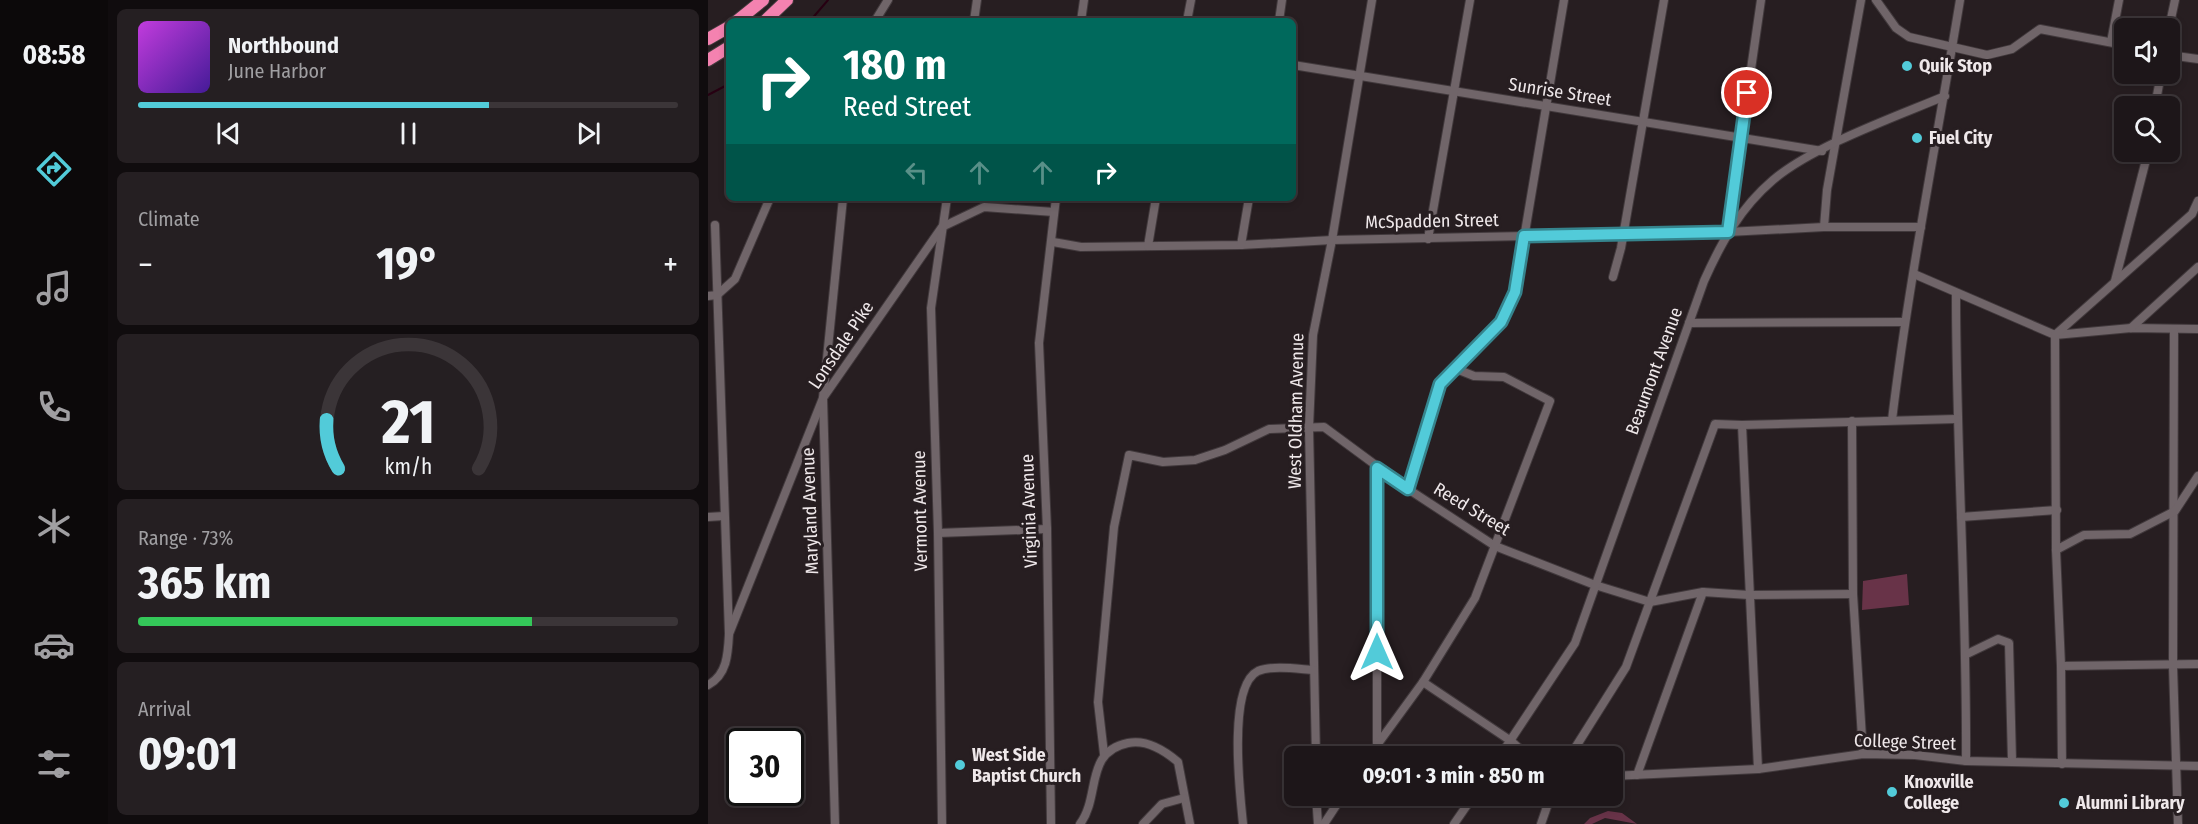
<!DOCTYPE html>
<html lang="en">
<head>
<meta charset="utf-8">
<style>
  body { margin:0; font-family:"Fira Sans Condensed",sans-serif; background:#251f22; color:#f1f3f6; height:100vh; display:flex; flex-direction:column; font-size:22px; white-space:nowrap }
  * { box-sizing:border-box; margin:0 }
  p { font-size:20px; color:#a09fa2 }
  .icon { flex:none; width:33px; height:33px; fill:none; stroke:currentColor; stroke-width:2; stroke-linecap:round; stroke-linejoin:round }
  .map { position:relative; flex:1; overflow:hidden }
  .panel { display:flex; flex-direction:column; gap:9px; padding:9px; background:#100c0e; width:600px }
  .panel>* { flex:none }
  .guide { position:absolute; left:18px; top:18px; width:570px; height:183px; border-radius:9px; box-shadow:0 3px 9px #0003,0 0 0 2px #3b3538; background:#00695c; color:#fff; overflow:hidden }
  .controls { position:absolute; left:1406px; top:18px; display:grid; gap:12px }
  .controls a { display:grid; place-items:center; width:66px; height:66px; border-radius:9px; background:#1d1619; box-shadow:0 3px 9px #0003,0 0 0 2px #3b3538; font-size:30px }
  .speed { position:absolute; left:18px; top:728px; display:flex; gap:12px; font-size:30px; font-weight:700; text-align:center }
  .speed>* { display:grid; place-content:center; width:78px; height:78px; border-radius:50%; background:#1d1619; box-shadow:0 3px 9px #0003,0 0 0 2px #3b3538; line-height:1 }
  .speed .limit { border:3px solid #111; border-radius:9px; background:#fff; color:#111 }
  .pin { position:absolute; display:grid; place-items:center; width:51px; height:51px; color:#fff; margin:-26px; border:3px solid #fff; border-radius:50%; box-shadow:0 2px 6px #0007 }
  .me { position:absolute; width:66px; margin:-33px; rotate:0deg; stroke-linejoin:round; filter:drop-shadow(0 0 4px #0008) }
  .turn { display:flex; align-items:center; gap:21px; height:126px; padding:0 18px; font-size:27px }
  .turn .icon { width:78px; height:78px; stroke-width:2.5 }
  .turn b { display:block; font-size:42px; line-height:51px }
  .lanes { display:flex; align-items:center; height:57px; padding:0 18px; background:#0003; justify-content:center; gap:30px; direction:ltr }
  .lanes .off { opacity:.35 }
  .big { font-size:45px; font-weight:700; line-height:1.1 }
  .panel .card { flex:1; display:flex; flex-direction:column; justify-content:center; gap:9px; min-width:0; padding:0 21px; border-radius:9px; background:#251f22 }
  .panel .dial { align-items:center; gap:0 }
  .dial svg { height:156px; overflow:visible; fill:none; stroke:#3b3538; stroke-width:7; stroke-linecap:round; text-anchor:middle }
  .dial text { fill:#f1f3f6; stroke:none }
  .song { display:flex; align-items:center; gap:18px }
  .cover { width:72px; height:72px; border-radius:9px; background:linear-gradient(135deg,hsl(290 70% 55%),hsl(260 70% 35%)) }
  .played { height:6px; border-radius:3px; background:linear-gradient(90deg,#52cbd9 65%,#3b3538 65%) }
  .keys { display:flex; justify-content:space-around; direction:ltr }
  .heat { display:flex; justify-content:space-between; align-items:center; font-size:33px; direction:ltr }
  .charge { height:9px; border-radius:4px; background:linear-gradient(90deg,#34c759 73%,#3b3538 0) }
  .trip { position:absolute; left:576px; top:746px; width:339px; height:60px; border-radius:9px; background:#1d1619; box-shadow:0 3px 9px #0003,0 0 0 2px #3b3538; font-weight:700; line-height:60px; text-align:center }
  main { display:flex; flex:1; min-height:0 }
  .menu { display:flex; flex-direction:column; width:108px; justify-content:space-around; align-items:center; background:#0c090a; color:#a09fa2 }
  .menu .icon { width:42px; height:42px }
  .menu .selected { color:#52cbd9 }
  .menu b { font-size:27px; color:#f1f3f6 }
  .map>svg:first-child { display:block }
  .green { fill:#683348 }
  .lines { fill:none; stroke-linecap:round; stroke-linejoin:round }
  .stream { stroke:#270012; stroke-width:2 }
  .minor-casing { stroke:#41393c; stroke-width:10 }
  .highway-casing { stroke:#41393c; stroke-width:14 }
  .minor { stroke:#706569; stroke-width:8 }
  .highway { stroke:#f482b0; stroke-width:12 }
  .route-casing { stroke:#35848d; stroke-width:15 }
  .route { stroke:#52cbd9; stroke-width:10 }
  .poi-dot { fill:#52cbd9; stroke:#271e21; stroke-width:2 }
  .labels { text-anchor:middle; stroke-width:6; stroke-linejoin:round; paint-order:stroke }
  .poi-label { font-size:18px; font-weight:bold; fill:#efe8ea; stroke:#271e21; text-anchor:start }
  .street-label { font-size:18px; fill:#efe8ea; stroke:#271e21 }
</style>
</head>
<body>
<main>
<nav class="menu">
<b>08:58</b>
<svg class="icon selected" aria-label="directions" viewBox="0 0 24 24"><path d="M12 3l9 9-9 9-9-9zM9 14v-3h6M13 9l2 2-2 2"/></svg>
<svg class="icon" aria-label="music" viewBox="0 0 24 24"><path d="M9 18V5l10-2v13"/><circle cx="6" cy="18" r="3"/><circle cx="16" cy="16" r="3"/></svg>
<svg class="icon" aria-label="phone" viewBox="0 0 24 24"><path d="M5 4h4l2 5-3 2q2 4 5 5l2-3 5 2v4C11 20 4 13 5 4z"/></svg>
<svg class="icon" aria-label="climate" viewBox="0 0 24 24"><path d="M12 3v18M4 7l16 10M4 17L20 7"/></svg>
<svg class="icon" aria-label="car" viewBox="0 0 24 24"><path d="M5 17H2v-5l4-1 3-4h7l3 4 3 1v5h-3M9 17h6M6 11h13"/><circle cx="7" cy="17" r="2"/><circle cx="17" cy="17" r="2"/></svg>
<svg class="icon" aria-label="filters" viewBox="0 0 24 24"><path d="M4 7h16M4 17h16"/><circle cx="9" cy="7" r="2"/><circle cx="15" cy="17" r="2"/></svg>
</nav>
<section class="panel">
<div class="card">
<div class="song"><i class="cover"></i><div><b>Northbound</b><p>June Harbor</p></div></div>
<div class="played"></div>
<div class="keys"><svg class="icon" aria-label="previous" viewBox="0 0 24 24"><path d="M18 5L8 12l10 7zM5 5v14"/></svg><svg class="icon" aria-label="pause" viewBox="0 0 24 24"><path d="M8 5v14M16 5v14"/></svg><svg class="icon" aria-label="next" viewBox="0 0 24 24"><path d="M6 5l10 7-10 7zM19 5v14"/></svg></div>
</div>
<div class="card"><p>Climate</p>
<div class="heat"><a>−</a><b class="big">19°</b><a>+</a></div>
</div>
<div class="card dial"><svg viewBox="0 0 100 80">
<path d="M14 69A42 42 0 1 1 86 69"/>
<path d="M14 69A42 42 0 0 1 8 44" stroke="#52cbd9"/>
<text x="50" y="56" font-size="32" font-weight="700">21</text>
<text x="50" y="72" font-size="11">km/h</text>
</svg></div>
<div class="card"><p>Range · 73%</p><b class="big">365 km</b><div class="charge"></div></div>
<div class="card"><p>Arrival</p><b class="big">09:01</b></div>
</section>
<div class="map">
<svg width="1490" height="824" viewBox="0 0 1490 824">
  <rect width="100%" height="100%" fill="#271e21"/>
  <!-- green -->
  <g class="green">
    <path d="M1199 574 1201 605 1154 610 1155 581Z"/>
    <path d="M900 811 914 813 929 824 897 818 884 824H876L882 818Z"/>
  </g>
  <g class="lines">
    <!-- stream -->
    <g class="stream">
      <path d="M102 21 120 0"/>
      <path d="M0 95 21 84"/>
    </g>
    <!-- minor casing -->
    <g class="minor-casing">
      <g id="minor">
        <path d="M1168 0 1188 28 1201 37 1279 55 1304 49 1332 29 1416 45"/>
        <path d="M167 21 180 0"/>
        <path d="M266 21 269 0"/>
        <path d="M373 21 376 0"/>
        <path d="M479 21 483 0"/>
        <path d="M571 21 574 0"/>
        <path d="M1461 28 1467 0"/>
        <path d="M1403 42 1411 0"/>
        <path d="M1461 55 1490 59"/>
        <path d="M585 65 1114 151"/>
        <path d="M1447 106 1453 74"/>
        <path d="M1116 227 1119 190 1153 0"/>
        <path d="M1020 228 1053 0"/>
        <path d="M720 239 762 0"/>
        <path d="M345 242 373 247 533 245 624 240 1020 232 1116 227H1213"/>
        <path d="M533 245 541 198"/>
        <path d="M440 246 448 198"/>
        <path d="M1206 274 1347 335 1423 328 1490 329"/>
        <path d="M905 277 913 248 956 0"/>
        <path d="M1407 281 1440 152"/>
        <path d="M1248 293C1248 449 1259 604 1258 761"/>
        <path d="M0 296 9 295 27 279 62 198"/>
        <path d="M981 323 1196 322"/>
        <path d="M1423 328 1490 267"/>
        <path d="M1466 329 1465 666 1470 824"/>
        <path d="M1184 420C1201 279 1229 140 1252 0"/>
        <path d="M1144 421 1145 594 1155 754"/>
        <path d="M1034 425 1050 769"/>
        <path d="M669 468V743"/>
        <path d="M700 489 732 384 793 322 807 292 856 0"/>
        <path d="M0 517 16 516"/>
        <path d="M1253 517 1349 510"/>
        <path d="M230 533 339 529"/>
        <path d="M1348 550 1376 535 1422 534 1467 511 1490 476"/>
        <path d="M21 634 115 398 234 227 276 207 346 212"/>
        <path d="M1259 654 1290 639 1301 643 1304 761"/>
        <path d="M1353 666 1490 664"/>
        <path d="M715 682 803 741 820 756"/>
        <path d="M0 685C19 675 20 654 21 634L7 225"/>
        <path d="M396 754 390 702 406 527 421 455 455 462 487 460 517 450 561 429 616 427 700 489 787 546 887 585 942 602 995 592 1041 595 1145 594"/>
        <path d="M608 756 601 427 605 335 624 240 664 0"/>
        <path d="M661 756 715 682 767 598 842 401 796 377 766 376 746 368"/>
        <path d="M792 756 867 643 996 281C1013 243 1032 208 1065 180 1105 146 1187 117 1237 96"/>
        <path d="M862 756 918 667 1007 424 1034 425 1248 419"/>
        <path d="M1354 764 1353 666 1348 550 1347 335 1484 214 1490 201"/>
        <path d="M929 775 995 592"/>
        <path d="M904 776 1050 769 1155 754 1207 755 1258 761 1490 766"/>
        <path d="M608 795 610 824"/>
        <path d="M127 824 115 398 135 198"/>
        <path d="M234 824 230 533 223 308 239 198"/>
        <path d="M343 824 339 529 331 343 348 198"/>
        <path d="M372 824C393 796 376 752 420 743 439 739 456 750 470 762L482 824"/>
        <path d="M435 824 454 804 476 798"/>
        <path d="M535 824C532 794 519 686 550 671 565 665 590 669 606 670"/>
        <path d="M616 824 635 795"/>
        <path d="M746 824 766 795"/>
        <path d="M833 824 843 795"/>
      </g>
    </g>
    <!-- highway casing -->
    <g class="highway-casing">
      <g id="highway">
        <path d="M29 21 55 0"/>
        <path d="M57 21 79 0"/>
        <path d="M0 39 21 27"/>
        <path d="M0 60 21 47"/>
      </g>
    </g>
    <!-- minor -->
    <use href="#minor" class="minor"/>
    <!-- highway -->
    <use href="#highway" class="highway"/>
  </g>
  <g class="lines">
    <!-- route casing -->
    <g class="route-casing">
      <path id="route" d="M669 652V468L700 489 732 384 793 322 807 292 816 236 1020 232 1039 93"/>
    </g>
    <!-- route -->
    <use href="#route" class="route"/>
  </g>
  <!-- markers -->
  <g class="poi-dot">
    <circle cx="1199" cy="66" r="6"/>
    <circle cx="1209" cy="138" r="6"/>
    <circle cx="252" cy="765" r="6"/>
    <circle cx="1184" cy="792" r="6"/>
    <circle cx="1356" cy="803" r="6"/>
  </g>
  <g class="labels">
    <!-- poi labels -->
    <g class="poi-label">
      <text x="1211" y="72">Quik Stop</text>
      <text x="1221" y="144">Fuel City</text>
      <text x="264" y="761">West Side<tspan x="264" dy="21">Baptist Church</tspan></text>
      <text x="1196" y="788">Knoxville<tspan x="1196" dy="21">College</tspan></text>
      <text x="1368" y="809">Alumni Library</text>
    </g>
    <!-- street labels -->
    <g class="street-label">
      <text transform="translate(852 92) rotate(9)" y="6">Sunrise Street</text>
      <text transform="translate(724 221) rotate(-1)" y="6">McSpadden Street</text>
      <text transform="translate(133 345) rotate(-56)" y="6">Lonsdale Pike</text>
      <text transform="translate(946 371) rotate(-70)" y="6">Beaumont Avenue</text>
      <text transform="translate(588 411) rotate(-89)" y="6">West Oldham Avenue</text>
      <text transform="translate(764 509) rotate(31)" y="6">Reed Street</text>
      <text transform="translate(102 511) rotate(-92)" y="6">Maryland Avenue</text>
      <text transform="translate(212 511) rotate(-91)" y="6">Vermont Avenue</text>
      <text transform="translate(321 511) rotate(-92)" y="6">Virginia Avenue</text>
      <text transform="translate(1197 742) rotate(2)" y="6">College Street</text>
    </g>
  </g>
</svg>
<div class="controls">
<a><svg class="icon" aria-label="sound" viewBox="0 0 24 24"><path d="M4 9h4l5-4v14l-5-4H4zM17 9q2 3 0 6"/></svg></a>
<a><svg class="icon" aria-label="search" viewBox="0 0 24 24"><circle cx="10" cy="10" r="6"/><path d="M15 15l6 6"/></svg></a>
</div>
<div class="speed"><div class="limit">30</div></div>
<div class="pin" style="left:1039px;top:93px;background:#d93025"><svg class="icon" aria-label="arrive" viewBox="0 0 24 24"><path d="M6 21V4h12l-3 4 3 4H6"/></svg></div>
<svg class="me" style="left:669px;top:652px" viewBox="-20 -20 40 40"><path d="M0-17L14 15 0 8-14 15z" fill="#52cbd9" stroke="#fff" stroke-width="4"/></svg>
<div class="trip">09:01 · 3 min · 850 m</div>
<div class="guide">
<div class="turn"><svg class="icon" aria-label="right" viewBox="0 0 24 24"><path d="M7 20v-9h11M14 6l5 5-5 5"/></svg><div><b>180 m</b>Reed Street</div></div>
<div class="lanes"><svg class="icon off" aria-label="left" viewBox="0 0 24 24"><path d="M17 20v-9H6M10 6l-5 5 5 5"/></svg><svg class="icon off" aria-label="ahead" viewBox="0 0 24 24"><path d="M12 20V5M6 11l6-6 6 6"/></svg><svg class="icon off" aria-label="ahead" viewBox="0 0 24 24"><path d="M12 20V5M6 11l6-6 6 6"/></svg><svg class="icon" aria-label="right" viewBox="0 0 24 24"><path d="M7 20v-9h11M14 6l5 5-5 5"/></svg></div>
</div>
</div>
</main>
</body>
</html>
